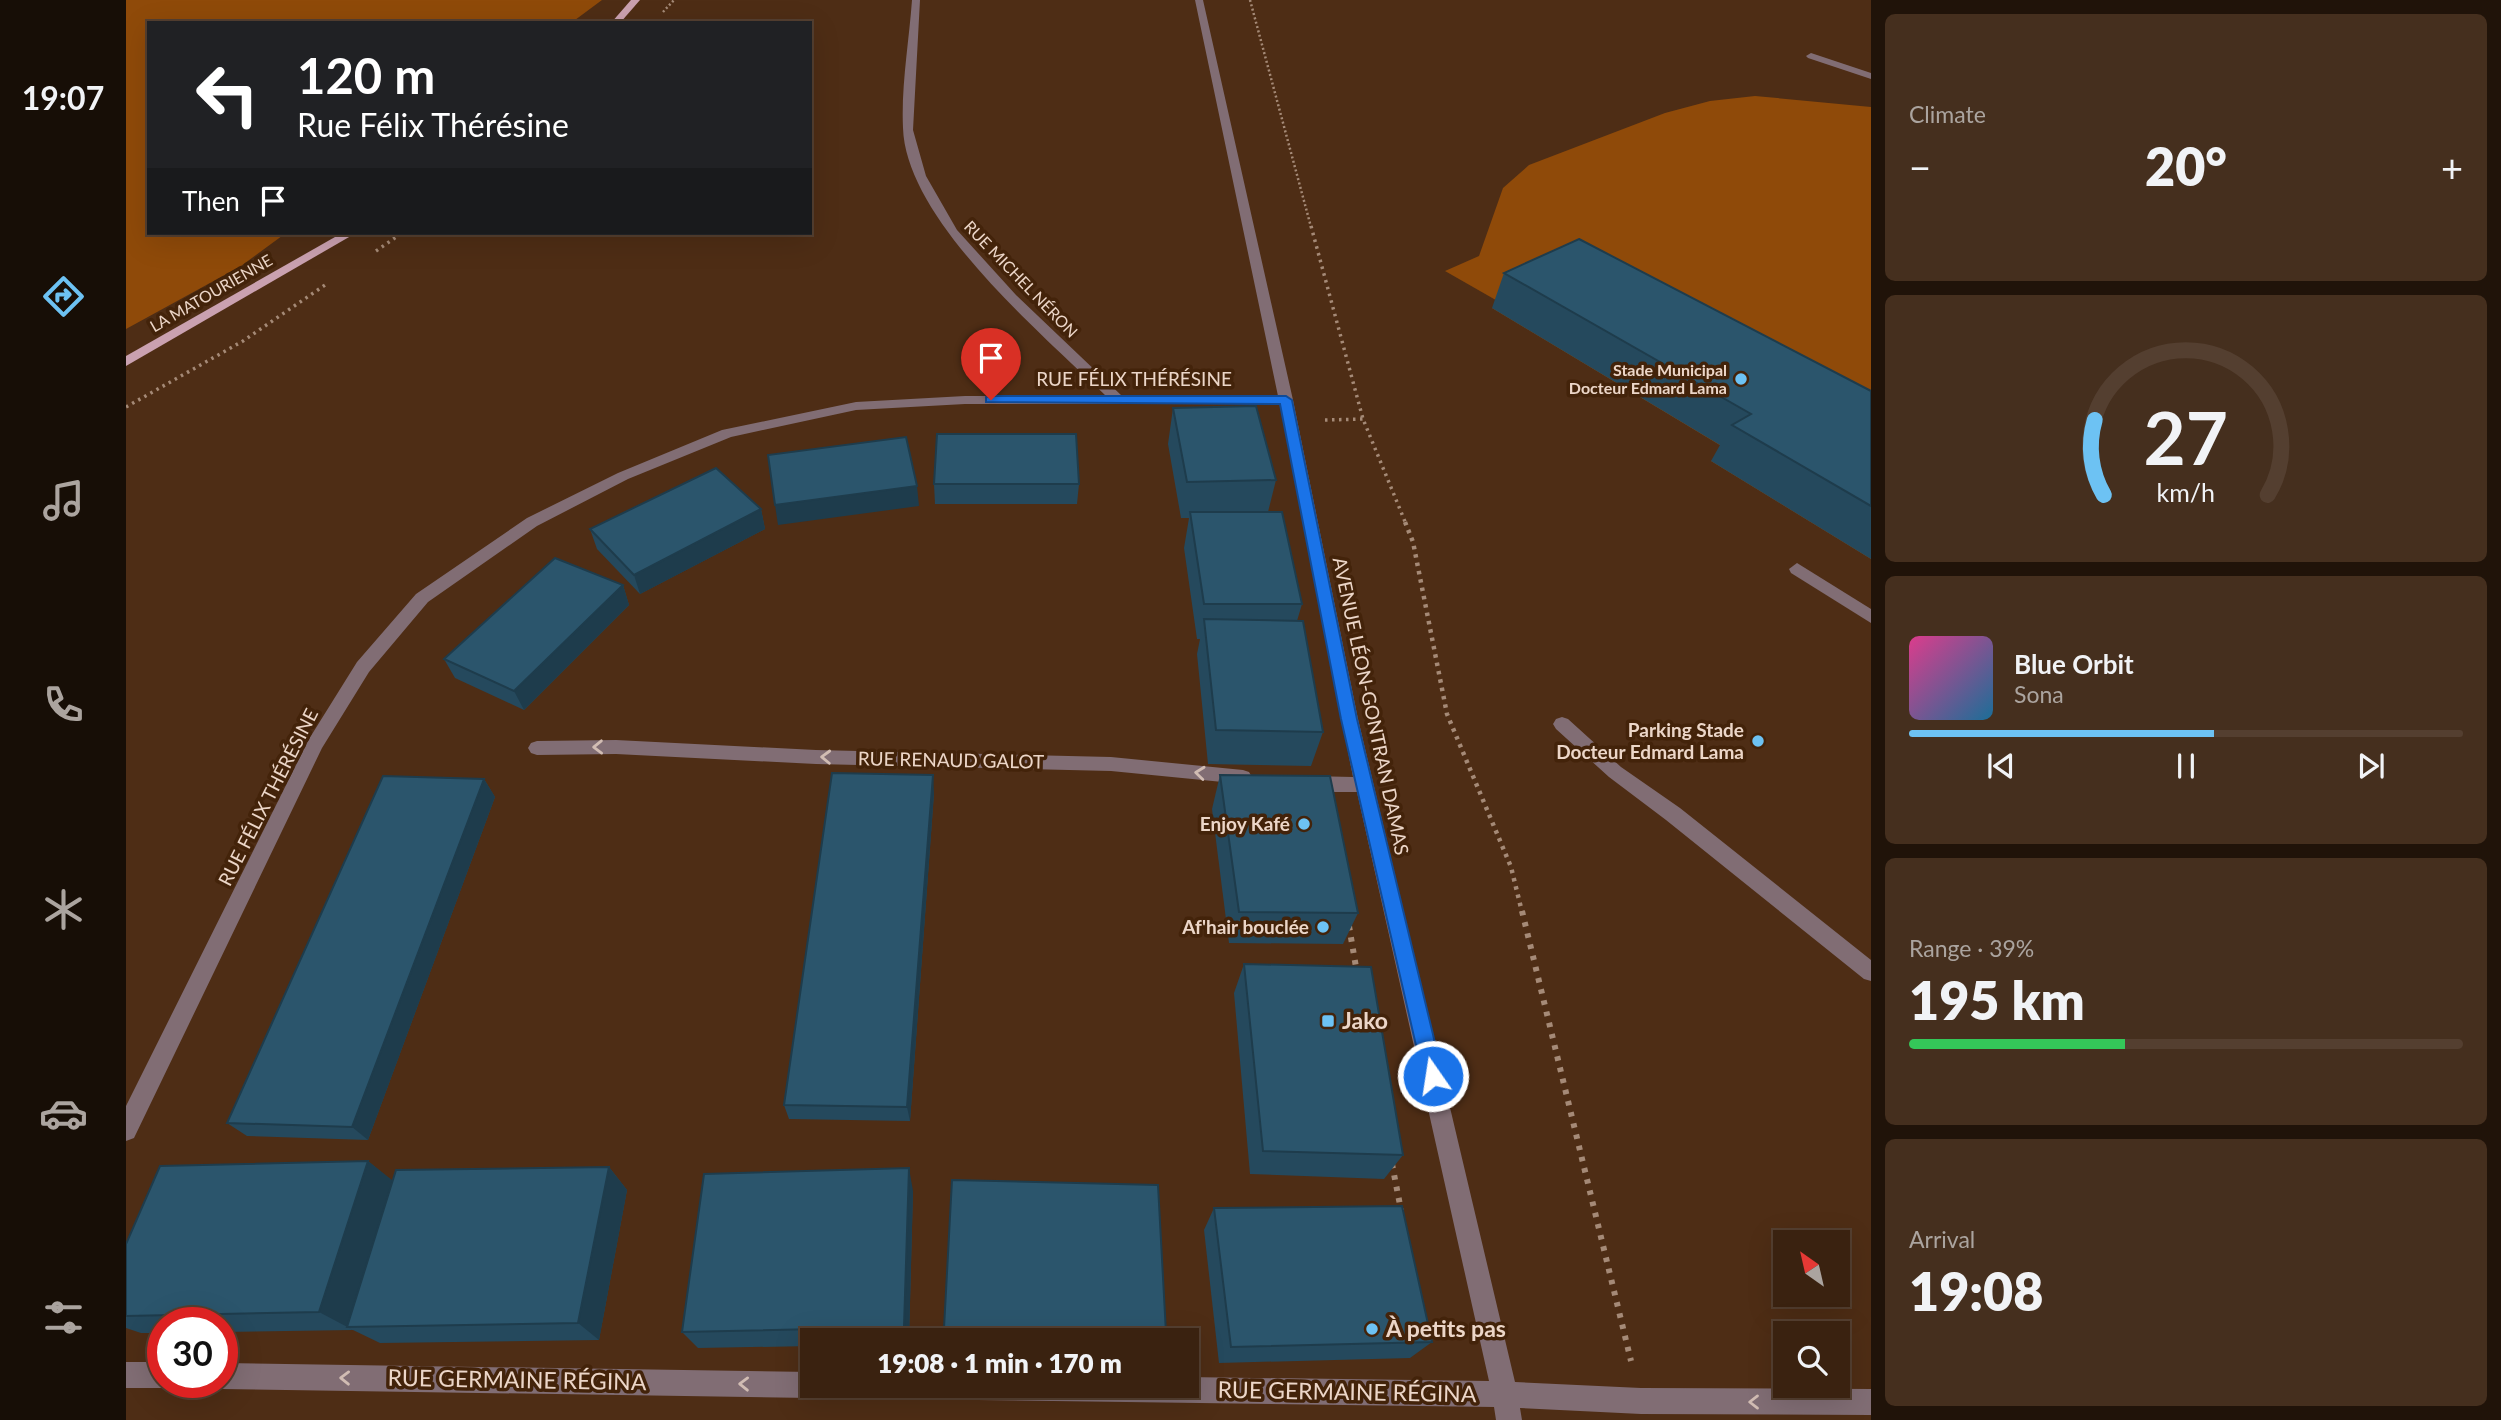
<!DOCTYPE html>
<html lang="en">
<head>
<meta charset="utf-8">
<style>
  body { margin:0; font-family:Lato,sans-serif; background:#452f1e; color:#f1f3f6; height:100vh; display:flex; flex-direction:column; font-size:26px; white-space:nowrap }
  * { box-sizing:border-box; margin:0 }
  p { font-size:23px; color:#aba49f }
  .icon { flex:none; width:38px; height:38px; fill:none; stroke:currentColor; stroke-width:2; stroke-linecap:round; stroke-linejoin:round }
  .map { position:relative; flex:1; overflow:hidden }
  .drawer { display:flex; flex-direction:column; gap:14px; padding:14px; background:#201309; width:630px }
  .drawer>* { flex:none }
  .top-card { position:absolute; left:21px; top:21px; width:665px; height:214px; border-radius:0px; box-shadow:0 7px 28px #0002,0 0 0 2px #543f30; background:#202124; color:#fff; overflow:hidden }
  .needle { width:46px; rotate:326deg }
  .controls { position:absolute; left:1647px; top:1230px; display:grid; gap:14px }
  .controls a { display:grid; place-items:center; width:77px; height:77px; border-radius:0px; background:#3a2210; box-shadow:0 7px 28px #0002,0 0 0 2px #543f30; font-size:35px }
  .speed { position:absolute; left:21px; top:1307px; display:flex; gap:14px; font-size:35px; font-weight:700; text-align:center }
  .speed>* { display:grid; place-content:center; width:91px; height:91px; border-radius:50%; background:#3a2210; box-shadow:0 7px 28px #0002,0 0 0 2px #543f30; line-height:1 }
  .speed .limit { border:10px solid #d22; background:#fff; color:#111 }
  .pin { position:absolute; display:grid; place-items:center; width:60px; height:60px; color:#fff; margin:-72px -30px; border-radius:50% 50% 50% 0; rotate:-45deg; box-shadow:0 0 7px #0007 }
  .pin .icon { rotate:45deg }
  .me { position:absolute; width:77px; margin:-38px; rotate:347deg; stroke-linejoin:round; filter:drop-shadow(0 0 5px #0008) }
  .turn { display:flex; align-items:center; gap:24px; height:147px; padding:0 35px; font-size:32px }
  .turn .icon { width:91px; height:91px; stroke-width:2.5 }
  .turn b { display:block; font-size:49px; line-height:60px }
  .then { display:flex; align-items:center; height:66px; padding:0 35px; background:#0003; gap:14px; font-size:26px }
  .big { font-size:52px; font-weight:800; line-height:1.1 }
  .drawer .card { flex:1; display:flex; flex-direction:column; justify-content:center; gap:10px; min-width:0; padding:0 24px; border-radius:10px; background:#452f1e }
  .drawer .dial { align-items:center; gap:0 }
  .dial svg { height:182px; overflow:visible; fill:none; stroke:#543f30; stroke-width:7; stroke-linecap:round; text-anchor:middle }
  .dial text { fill:#f1f3f6; stroke:none }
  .song { display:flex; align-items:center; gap:21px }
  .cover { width:84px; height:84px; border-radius:10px; background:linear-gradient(135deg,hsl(330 70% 55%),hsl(200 70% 35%)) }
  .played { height:7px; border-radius:4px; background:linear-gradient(90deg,#6dc2f3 55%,#543f30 55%) }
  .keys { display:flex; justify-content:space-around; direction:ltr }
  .heat { display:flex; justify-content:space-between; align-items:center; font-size:38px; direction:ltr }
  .charge { height:10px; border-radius:5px; background:linear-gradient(90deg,#34c759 39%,#543f30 0) }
  .trip { position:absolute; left:674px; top:1328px; width:399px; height:70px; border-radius:0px; background:#3a2210; box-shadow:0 7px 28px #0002,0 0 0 2px #543f30; font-weight:800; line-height:70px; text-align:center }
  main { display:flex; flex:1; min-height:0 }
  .menu { display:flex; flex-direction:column; width:126px; justify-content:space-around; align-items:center; background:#170e06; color:#aba49f }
  .menu .icon { width:49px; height:49px }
  .menu .selected { color:#6dc2f3 }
  .menu b { font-size:32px; color:#f1f3f6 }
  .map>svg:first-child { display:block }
  .green { fill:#8f4a09 }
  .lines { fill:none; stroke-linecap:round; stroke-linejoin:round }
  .path-far3 { stroke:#a58a77; stroke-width:2.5; stroke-dasharray:2 2.5; stroke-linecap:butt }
  .path-far2 { stroke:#a58a77; stroke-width:3.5; stroke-dasharray:2.5 4.5; stroke-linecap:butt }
  .path-far1 { stroke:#a58a77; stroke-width:4.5; stroke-dasharray:3.5 5; stroke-linecap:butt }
  .path { stroke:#a58a77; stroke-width:6; stroke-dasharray:4.5 7; stroke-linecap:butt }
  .minor { fill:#816d74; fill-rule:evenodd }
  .major { fill:#caa1b0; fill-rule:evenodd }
  .wall { fill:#25495d }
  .shaded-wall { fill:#1e3c4c }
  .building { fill:#2b556c; stroke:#1e3c4c; stroke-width:2 }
  .oneway { stroke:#d1bcb3 }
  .route { fill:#1a73e8; stroke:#114b97; stroke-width:2 }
  .poi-dot { fill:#6dc2f3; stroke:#43230a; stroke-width:2.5 }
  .labels { text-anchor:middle; stroke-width:7; stroke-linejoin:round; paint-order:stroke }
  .far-street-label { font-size:16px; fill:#ecd6c8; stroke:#43230a }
  .far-poi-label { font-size:16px; font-weight:bold; fill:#ecd6c8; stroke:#43230a; text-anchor:end }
  .street-label { font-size:19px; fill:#ecd6c8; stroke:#43230a }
  .poi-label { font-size:19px; font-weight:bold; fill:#ecd6c8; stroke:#43230a; text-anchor:end }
  .near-poi-label { font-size:23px; font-weight:bold; fill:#ecd6c8; stroke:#43230a; text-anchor:start }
  .near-street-label { font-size:23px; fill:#ecd6c8; stroke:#43230a }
</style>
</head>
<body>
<main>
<nav class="menu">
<b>19:07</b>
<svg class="icon selected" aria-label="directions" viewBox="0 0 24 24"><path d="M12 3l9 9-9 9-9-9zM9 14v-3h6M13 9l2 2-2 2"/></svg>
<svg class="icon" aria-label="music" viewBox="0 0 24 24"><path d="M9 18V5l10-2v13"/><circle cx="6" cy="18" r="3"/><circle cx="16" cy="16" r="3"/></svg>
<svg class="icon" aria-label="phone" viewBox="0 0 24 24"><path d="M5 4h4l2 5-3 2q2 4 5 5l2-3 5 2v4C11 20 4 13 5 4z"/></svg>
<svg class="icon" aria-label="climate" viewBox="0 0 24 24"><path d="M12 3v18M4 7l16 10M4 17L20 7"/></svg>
<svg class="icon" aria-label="car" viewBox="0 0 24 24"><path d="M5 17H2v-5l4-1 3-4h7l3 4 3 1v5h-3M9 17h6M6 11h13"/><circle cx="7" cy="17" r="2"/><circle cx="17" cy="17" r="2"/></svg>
<svg class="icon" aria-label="filters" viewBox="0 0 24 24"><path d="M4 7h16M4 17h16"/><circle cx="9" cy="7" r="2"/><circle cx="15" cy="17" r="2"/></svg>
</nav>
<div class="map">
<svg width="1745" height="1420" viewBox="0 0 1745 1420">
  <rect width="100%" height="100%" fill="#4e2d15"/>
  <!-- green -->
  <g class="green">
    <path d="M0 0H476L445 23H23V233H160L115 266 0 329Z"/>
    <path d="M1629 96 1745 107V559L1585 461 1602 450 1366 308 1375 303 1319 271 1353 256 1377 188 1403 165 1539 113 1584 101Z"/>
  </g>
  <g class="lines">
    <!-- path-far3 -->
    <g class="path-far3">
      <path d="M1124 0 1185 227"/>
      <path d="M537 12 548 0"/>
    </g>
    <!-- path-far2 -->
    <g class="path-far2">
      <path d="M1185 226 1237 419 1280 524"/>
      <path d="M250 251 276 233"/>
      <path d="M0 407 117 341 199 285"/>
      <path d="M1199 420 1237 419"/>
    </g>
    <!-- path-far1 -->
    <path class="path-far1" d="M1279 522 1287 542 1321 714 1385 867 1396 912"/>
    <!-- path -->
    <g class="path">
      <path d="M1396 911 1505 1361"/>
      <path d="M1223 926 1231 973"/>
      <path d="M1266 1164 1275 1210"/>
    </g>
    <!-- minor -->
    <g class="minor">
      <path d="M786 0H794L787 130 800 176 831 230 890 295 996 396H1152L1069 0H1077L1167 400 1232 719 1389 1382 1515 1388 1745 1389V1415L1515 1414 1394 1408 1396 1420H1370L1368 1407 771 1399 762 1395 758 1386H1060V1377L1363 1381 1231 792H1183L1176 789 1174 784 1176 779 1183 776 1227 777 1154 404H839L730 410 605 437 502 479 411 526 302 602 243 672 196 748 8 1138 0 1141V1106L183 739 231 662 290 594 401 518 492 473 596 430 730 402 839 396H980C916 334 780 220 777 128 775 86 783 42 786 0Z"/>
      <path d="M1685 53 1745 73V79L1682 58 1680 56Z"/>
      <path d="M1671 563 1745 609V623L1665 573 1663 569Z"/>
      <path d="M1436 717 1442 719 1495 767 1554 808 1745 960V981L1738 979 1540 820 1483 777 1430 729 1427 724 1430 719Z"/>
      <path d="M490 740 690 750 985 757 1117 770 1123 772 1126 777 1123 782 1117 784 985 771 690 764 490 754 411 755 405 753 402 748 405 743 411 741Z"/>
      <path d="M0 1362H37V1382L46 1384 37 1388H0Z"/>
      <path d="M96 1363 686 1372V1386H698L695 1394 686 1398 96 1389 86 1382H96Z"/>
    </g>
    <!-- major -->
    <g class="major">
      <path d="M505 0H514L494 23H485Z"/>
      <path d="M216 233H230L0 366V356Z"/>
    </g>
  </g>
  <!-- wall -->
  <g class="wall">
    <path d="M1378 273 1745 391V559L1585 461 1594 445 1366 308Z"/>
    <path d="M1047 408 1150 480 1142 512 1176 604 1171 621 1197 732 1185 766 1082 764 1071 654 1074 639H1071L1058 548 1063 518H1055L1042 444Z"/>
    <path d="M808 484H953L951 504H809Z"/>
    <path d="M635 509 639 529 514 594 471 549 464 529Z"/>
    <path d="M497 585 503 605 398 710 329 678 318 659Z"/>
    <path d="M1094 775 1232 913 1217 944 1103 943 1086 809Z"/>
    <path d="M358 779 369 797 242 1140 121 1136 101 1123Z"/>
    <path d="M808 793 784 1121 663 1119 658 1105Z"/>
    <path d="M1118 964 1277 1155 1258 1179 1124 1174 1108 993Z"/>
    <path d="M242 1161 266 1181 483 1167 501 1190 473 1340 254 1343 227 1330 96 1332V1323H37V1333H15L0 1328V1244Z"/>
    <path d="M787 1191 783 1340H686V1346L572 1348 556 1332Z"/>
    <path d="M1088 1208 1306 1342 1284 1358 1093 1363 1078 1230Z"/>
    <path d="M818 1328 1040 1333 1036 1340H821Z"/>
  </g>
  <!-- shaded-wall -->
  <g class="shaded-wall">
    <path d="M791 486 793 506 652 525 649 505Z"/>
    <path d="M635 509 639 529 514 594 508 575Z"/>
    <path d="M497 585 503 605 398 710 388 691Z"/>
    <path d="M807 775 808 793 784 1121 781 1107Z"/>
    <path d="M358 779 369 797 242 1140 226 1127Z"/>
    <path d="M242 1161 271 1184 221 1327 227 1330 193 1312Z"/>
    <path d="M483 1167 501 1190 473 1340 452 1323Z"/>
    <path d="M783 1168 787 1191 783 1340H782L778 1327Z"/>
  </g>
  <!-- building -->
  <g class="building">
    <path d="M1453 239 1745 391V506L1606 425 1625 414 1378 273Z"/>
    <path d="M1130 406 1150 480 1061 482 1047 408Z"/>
    <path d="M811 434H950L953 484H808Z"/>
    <path d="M780 437 791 486 649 505 642 455Z"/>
    <path d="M590 468 635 509 508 575 464 529Z"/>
    <path d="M1064 512H1156L1176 604H1078Z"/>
    <path d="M429 558 497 585 388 691 318 659Z"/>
    <path d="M1078 619 1177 621 1197 732 1090 730Z"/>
    <path d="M706 773 807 775 781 1107 658 1105Z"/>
    <path d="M1094 775 1204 776 1232 913 1113 912Z"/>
    <path d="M257 776 358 779 226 1127 101 1123Z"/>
    <path d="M1118 964 1245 967 1277 1155 1137 1151Z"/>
    <path d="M242 1161 193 1312 0 1316V1244L34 1166Z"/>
    <path d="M483 1167 452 1323 221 1327 270 1170Z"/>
    <path d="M783 1168 778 1327 556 1332 578 1174Z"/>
    <path d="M826 1180 1032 1185 1040 1333 818 1328Z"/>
    <path d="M1276 1206 1306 1342 1105 1347 1088 1208Z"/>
  </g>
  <!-- one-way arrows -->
  <defs><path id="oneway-chevron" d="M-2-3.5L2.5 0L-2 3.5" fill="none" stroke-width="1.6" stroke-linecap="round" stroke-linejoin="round" transform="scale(1.75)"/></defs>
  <g class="oneway">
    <use href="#oneway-chevron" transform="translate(472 747) rotate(179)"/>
    <use href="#oneway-chevron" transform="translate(700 757) rotate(-178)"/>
    <use href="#oneway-chevron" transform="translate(1074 773) rotate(-174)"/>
    <use href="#oneway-chevron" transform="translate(219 1378) rotate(-179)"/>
    <use href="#oneway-chevron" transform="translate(618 1384) rotate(-179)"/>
    <use href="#oneway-chevron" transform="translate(1628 1402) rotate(-180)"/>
  </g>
  <!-- route -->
  <path class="route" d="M865 396H1160L1166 400 1231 719 1317 1076 1314 1083 1307 1086 1299 1083 1297 1076 1215 719 1154 404 860 402V397Z"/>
  <!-- markers -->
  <g class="poi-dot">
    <circle cx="1615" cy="379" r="7"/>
    <circle cx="1632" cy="741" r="7"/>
    <circle cx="1178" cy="824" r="7"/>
    <circle cx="1197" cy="927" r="7"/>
    <rect x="1195" y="1014" width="14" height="14" rx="3.5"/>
    <circle cx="1246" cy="1329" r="7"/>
  </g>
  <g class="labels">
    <!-- far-street labels -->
    <g class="far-street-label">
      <text transform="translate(895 279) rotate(46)" y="6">RUE MICHEL NÉRON</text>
      <text transform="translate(85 293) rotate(-30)" y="6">LA MATOURIENNE</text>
    </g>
    <!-- far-poi labels -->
    <g class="far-poi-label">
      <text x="1601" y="376">Stade Municipal<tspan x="1601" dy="18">Docteur Edmard Lama</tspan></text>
    </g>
    <!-- street labels -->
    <g class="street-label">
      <text x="1008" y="386">RUE FÉLIX THÉRÉSINE</text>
      <text transform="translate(1245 706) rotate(78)" y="7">AVENUE LÉON-GONTRAN DAMAS</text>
      <text transform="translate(825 760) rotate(1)" y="7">RUE RENAUD GALOT</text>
      <text transform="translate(142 797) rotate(-63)" y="7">RUE FÉLIX THÉRÉSINE</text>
    </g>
    <!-- poi labels -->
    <g class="poi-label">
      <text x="1618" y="737">Parking Stade<tspan x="1618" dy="22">Docteur Edmard Lama</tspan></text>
      <text x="1164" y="831">Enjoy Kafé</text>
      <text x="1183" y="934">Af'hair bouclée</text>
    </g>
    <!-- near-poi labels -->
    <g class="near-poi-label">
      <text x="1216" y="1029">Jako</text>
      <text x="1260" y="1337">À petits pas</text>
    </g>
    <!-- near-street labels -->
    <g class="near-street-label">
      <text transform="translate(391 1380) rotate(1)" y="8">RUE GERMAINE RÉGINA</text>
      <text transform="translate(1221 1392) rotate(1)" y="8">RUE GERMAINE RÉGINA</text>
    </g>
  </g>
</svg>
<div class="controls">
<a><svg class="needle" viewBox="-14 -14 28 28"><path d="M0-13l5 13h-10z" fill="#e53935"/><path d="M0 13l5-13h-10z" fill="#aba49f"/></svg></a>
<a><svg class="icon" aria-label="search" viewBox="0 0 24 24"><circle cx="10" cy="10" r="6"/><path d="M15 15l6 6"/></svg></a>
</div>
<div class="speed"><div class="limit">30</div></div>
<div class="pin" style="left:865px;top:400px;background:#d93025"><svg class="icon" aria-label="arrive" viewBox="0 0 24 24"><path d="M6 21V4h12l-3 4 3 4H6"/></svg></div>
<svg class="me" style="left:1307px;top:1076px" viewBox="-20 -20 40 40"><circle r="17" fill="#1a73e8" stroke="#fff" stroke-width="3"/><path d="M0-11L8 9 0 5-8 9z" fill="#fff"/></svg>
<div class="trip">19:08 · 1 min · 170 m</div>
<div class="top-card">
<div class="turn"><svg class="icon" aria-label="left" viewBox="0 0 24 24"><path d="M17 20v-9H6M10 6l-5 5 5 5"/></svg><div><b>120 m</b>Rue Félix Thérésine</div></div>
<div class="then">Then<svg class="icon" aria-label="arrive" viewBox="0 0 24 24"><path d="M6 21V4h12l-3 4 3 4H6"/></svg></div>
</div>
</div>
<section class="drawer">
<div class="card"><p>Climate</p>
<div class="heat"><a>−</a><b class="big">20°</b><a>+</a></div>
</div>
<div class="card dial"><svg viewBox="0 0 100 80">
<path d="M14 69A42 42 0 1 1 86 69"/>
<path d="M14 69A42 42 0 0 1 10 36" stroke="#6dc2f3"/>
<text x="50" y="56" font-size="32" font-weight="700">27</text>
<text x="50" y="72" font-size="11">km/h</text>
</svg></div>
<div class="card">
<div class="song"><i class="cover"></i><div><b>Blue Orbit</b><p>Sona</p></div></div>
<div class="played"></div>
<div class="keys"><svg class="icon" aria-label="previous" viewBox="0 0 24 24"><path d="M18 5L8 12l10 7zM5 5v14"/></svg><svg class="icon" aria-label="pause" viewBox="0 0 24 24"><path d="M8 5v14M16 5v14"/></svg><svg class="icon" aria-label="next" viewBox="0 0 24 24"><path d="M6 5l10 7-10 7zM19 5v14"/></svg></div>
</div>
<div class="card"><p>Range · 39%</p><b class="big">195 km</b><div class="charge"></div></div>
<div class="card"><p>Arrival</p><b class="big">19:08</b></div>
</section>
</main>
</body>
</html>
